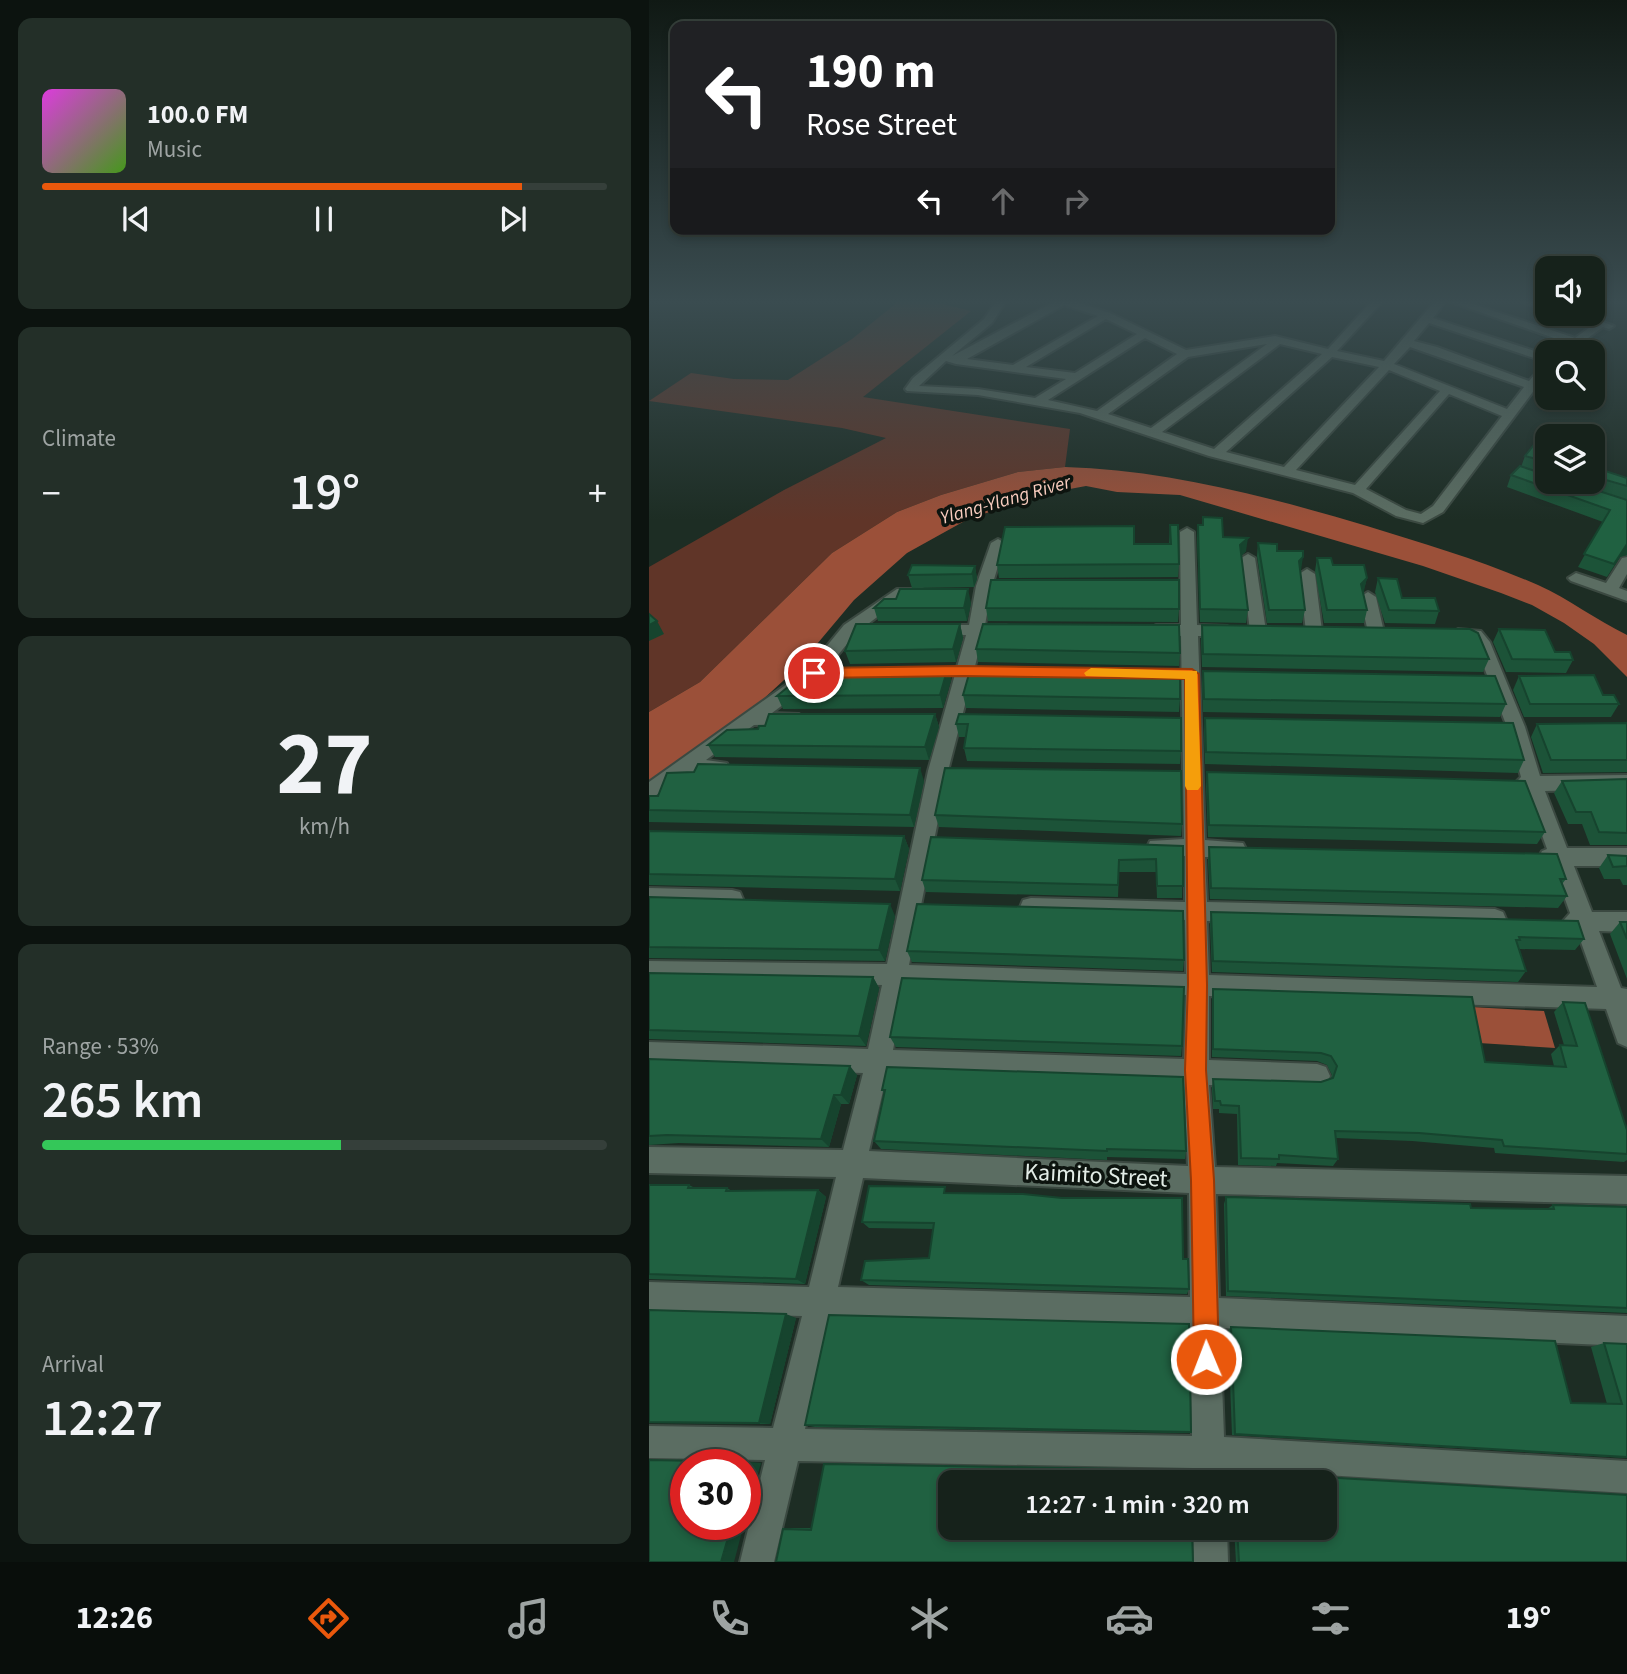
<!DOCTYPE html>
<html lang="en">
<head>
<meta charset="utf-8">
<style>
  body { margin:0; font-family:"Source Sans 3",sans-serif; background:#232f28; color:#f1f3f6; height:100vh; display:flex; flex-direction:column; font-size:26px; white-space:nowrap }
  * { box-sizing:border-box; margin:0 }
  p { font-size:23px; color:#9ea4a3 }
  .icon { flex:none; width:38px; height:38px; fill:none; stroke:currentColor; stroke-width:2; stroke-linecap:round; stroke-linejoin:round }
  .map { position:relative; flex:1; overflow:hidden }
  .side { display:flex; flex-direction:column; gap:18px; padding:18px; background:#0c130f; width:649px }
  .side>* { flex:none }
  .top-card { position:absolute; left:21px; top:21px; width:665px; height:214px; border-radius:14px; box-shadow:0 4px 10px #0003,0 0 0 2px #353f3a; background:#202124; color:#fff; overflow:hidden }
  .controls { position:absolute; left:886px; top:256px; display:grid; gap:14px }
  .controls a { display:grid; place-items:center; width:70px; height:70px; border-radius:14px; background:#16221b; box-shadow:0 4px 10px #0003,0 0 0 2px #353f3a; font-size:35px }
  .speed { position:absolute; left:21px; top:1449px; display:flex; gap:14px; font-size:35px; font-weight:700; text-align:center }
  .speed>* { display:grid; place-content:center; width:91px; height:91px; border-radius:50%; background:#16221b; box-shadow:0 4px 10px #0003,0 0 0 2px #353f3a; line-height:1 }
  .speed .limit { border:10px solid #d22; background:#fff; color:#111 }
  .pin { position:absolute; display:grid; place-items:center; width:60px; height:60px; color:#fff; margin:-30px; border:4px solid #fff; border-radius:50%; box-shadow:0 2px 7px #0007 }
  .me { position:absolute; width:77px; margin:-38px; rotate:359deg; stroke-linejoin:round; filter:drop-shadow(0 0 5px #0008) }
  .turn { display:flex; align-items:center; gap:24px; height:147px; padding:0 21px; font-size:32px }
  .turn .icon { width:91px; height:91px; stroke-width:2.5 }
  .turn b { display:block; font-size:49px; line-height:60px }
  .lanes { display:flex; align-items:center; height:66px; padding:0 21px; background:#0003; justify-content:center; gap:35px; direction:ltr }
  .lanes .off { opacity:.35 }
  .big { font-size:52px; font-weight:600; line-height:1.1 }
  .side .widget { flex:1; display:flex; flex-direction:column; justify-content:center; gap:10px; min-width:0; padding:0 24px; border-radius:14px; background:#232f28 }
  .side .dial { align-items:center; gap:0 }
  .dial b { font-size:91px; line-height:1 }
  .song { display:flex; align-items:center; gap:21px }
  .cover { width:84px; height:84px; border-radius:10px; background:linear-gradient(135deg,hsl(300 70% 55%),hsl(100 70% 35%)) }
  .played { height:7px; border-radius:4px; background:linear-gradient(90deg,#ea580c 85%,#353f3a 85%) }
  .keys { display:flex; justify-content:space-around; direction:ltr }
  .heat { display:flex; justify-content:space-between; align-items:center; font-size:38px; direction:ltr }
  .charge { height:10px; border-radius:5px; background:linear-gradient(90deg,#34c759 53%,#353f3a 0) }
  .trip { position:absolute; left:289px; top:1470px; width:399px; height:70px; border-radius:14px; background:#16221b; box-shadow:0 4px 10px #0003,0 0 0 2px #353f3a; font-weight:600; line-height:70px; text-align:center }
  .dock { display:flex; height:112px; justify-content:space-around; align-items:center; background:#090e0b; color:#9ea4a3 }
  .dock .icon { width:49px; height:49px }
  .dock .active { color:#ea580c }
  .dock b { font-size:32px; color:#f1f3f6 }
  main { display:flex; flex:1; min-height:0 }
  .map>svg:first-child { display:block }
  .green { fill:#603528 }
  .water { fill:#9b5039 }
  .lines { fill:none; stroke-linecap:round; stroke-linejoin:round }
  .minor-casing { stroke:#3b4941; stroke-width:4 }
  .minor { fill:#5b6d62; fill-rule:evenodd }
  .wall { fill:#1c5338 }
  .shaded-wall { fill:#16442e }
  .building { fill:#206141; stroke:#16442e; stroke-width:2 }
  .route { fill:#ea580c; stroke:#983908; stroke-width:2 }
  .slow { fill:#f59e0b }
  .labels { text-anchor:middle; stroke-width:7; stroke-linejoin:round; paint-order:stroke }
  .far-water-label { font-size:19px; font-style:italic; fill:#f9ccbe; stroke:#0d140f }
  .near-street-label { font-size:24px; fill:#e2ece6; stroke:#0d140f }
</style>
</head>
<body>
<main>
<section class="side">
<div class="widget">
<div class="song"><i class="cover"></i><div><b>100.0 FM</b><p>Music</p></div></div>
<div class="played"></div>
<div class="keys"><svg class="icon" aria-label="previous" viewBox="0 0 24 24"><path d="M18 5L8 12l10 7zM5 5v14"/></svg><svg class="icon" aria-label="pause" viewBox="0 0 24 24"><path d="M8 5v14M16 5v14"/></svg><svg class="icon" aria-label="next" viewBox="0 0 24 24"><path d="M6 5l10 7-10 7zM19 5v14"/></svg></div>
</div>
<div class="widget"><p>Climate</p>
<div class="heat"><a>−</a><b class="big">19°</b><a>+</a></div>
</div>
<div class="widget dial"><b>27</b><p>km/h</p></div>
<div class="widget"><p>Range · 53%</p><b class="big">265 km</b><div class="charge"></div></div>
<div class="widget"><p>Arrival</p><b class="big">12:27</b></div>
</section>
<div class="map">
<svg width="978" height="1562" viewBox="0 0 978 1562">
  <rect width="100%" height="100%" fill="#1d2d24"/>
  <!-- green -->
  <path class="green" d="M250 301H282L322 311 214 397 421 429 416 467 369 472 292 495 248 512 183 553 51 682 0 712V567L135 490 237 438 193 428 0 401 42 373 85 379 139 380 203 339Z"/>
  <!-- water -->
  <g class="water">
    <path d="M416 467C518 470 620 497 718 526 776 544 834 561 889 585 920 599 947 620 978 635V677L945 644 915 623 883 605 852 593 774 566 531 495 468 492 437 486 410 491 321 518 258 553 205 600 147 669 110 703 0 783V712L51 682 183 553 248 512 292 495 369 472Z"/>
    <path d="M822 1007 895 1011 906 1048 830 1043Z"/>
  </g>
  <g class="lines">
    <!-- minor casing -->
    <g class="minor-casing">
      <g id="minor">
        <path d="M347 301H357L343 323 303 356 407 301H424L461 313 537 350 626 336 679 349 723 301H734L688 351 735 361 786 301H797L784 318 898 355V373L794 512 774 523 747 516 704 493 560 456 431 413 329 395 258 391 256 389 264 378 335 319ZM415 305 449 316 364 365 318 359ZM457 319 488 334 426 373 377 367ZM780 323 897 362 880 381 788 347 765 341ZM496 338 528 354 448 411 399 400ZM618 344 502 428 459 414 539 357ZM631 344 673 354 565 449 513 432ZM761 347 875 387 858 409 745 364ZM683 357 730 367 635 467 577 452ZM297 361 307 364 417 379 386 398 329 389 270 386ZM740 370 791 391 706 485 647 470ZM800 394 853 416 784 506 772 514 757 510 717 489Z"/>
        <path d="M799 301H815L926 338 944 325 912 313H929L965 326 960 329 954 327 920 352H908L919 343Z"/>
        <path d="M874 301 898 304V310L876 303Z"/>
        <path d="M538 528 545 532 548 625 578 626 586 631 578 636H549L556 840 594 843 597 849 594 855 587 857H556L558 902 846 909 854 912 857 919 854 926 846 929 558 921 560 975 948 987 928 931 917 928 914 921 921 913 904 866 893 863 890 857 893 851 898 849 877 791 868 789 865 784 872 777 858 727 826 644 821 639 809 637 807 633 809 629 832 631 841 642 876 727 891 776 978 775V789L896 791 918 848H978V866H925L943 912H978V932L950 931 972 988 978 989V1047L969 1043 957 1009 560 996V1060L668 1064 677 1067 681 1076 677 1085 668 1088 560 1085 566 1167 978 1176V1204L567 1194 570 1298 978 1316V1346L571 1328 575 1437 978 1461V1493L576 1469V1482H544L543 1468 149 1461 125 1562H91L116 1460 0 1458V1426L124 1428 153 1316 0 1312V1282L160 1287 187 1177 0 1173V1147L194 1150 214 1073 0 1066V1042L219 1049 233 985 0 981V961L238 964 279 771 317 635H286L278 630 286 625H320L327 586 342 543 349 539 356 543 343 586 336 625H357L365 630 357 635H334L299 771 260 965 537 974 536 920 382 916 374 914 371 907 374 900 382 898 536 902V856L501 853 498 847 501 841 535 839 532 636 507 635 499 630 507 625H532L531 532ZM256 986 537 995 535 1059 244 1050ZM238 1074 535 1084 539 1166 220 1151ZM214 1178 540 1193 541 1297 189 1287ZM182 1317 541 1326 543 1436 156 1429Z"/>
        <path d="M599 554 606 558 617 631 609 636 601 631 592 558Z"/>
        <path d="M978 557V574L970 588 978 591V601L922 581 919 578 927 573 957 583 973 558Z"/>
        <path d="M658 569 666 574 673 631 665 636 657 631 650 574Z"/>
        <path d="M248 589H273L281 594 273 599H252L207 633 171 677 123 713 150 714 153 719 150 724 105 725 57 760 78 763 80 768 78 773 38 774 0 800V782L159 669 195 625Z"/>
        <path d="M719 592 727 597 735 632 727 637 719 632 711 597Z"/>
        <path d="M0 888 83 890 91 892 94 899 91 906 83 908 0 906Z"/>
        <path d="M544 1528H578L579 1562H545Z"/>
      </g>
    </g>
    <!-- minor -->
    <use href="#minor" class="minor"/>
  </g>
  <!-- wall -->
  <g class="wall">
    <path d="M898 438V481H943V453L946 468 978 478V555L971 557 958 577 929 567 954 522 858 487 862 475 872 467 876 456Z"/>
    <path d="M554 517 574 537 597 551 592 556 599 610 597 623 551 622 548 538 549 525H553Z"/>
    <path d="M521 525 530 564 529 577 350 578 348 565 520 544Z"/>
    <path d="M609 543 628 551 652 570 651 571 656 610 653 623H618L608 556Z"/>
    <path d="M668 558 718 578 714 592 718 610 715 623H675L666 571Z"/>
    <path d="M326 566 328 579 325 587 263 588 259 575Z"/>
    <path d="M729 578 753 598 790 611 786 624 736 623 726 592Z"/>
    <path d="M322 603 318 621H229L225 608Z"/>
    <path d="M337 608 530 609 529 622 339 621Z"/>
    <path d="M311 624 314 638 307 662 201 664 196 651Z"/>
    <path d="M553 625 840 659 834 672 553 667 552 639Z"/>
    <path d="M850 629 906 652 924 660 917 673 857 672 844 642Z"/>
    <path d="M327 649 531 653 530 666 329 662Z"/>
    <path d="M299 667 302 680 294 708 134 709 128 696 160 682Z"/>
    <path d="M554 671 857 704 851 717 554 712 553 684Z"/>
    <path d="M870 676 970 704 962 717H875L864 690Z"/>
    <path d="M314 695 531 699 530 712 317 708Z"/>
    <path d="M286 714 290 727 280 760 66 757 59 745 109 729Z"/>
    <path d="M310 714 532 751 531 764 318 761 315 748 317 737H310L307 724Z"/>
    <path d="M556 718 875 760 869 773 556 764 555 731Z"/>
    <path d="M978 723V772L894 773 882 737 888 724Z"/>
    <path d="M558 772 896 832 888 844 559 837 557 785Z"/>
    <path d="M978 779V845H941L933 824H919L905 793 913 781Z"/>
    <path d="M275 781 265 827 0 822V796Z"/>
    <path d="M286 815 533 824 532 836 290 827Z"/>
    <path d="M0 831 255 836 260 849 251 891 0 885Z"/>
    <path d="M534 846 533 898H508L507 872H470L469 897 277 892 273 880Z"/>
    <path d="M560 847 917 879 913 884 918 896 909 908 561 899 559 860Z"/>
    <path d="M959 855 978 856V885H974L971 879H955L950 868Z"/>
    <path d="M0 897 246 916 236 961 0 958Z"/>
    <path d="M562 912 935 939 926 950 870 949 877 971 869 982 563 972 561 924Z"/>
    <path d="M971 922H978V979L961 934Z"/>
    <path d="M258 951 535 960 534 971 263 962Z"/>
    <path d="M0 973 224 977 230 988 217 1046 0 1039Z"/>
    <path d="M564 989 836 1062 905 1066 902 1054 911 1045H915L905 1012 914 1002 978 1154V1160L975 1162 846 1153 845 1148 763 1141 687 1138 689 1159 684 1166 628 1163 627 1166 589 1165 588 1114 570 1113V1109H564L563 1088 564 1079 672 1082 682 1078 683 1075 678 1065 668 1061 563 1057V999Z"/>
    <path d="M241 1037 533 1046 532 1056 247 1047Z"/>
    <path d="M0 1059 208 1075 200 1104H192L180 1147 30 1143 0 1145Z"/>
    <path d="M233 1090 537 1151 536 1159 458 1157V1160L232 1149 225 1141 235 1093Z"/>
    <path d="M0 1185H40L46 1188H78L83 1191 169 1190 177 1197 156 1284 0 1279Z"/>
    <path d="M301 1193 534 1259 540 1289 538 1294 220 1285 212 1280 280 1258 284 1229 220 1228 213 1222Z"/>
    <path d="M577 1197 822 1208 898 1209 904 1205 978 1207V1313L577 1296 575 1204Z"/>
    <path d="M0 1310 147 1318 121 1424 0 1423Z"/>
    <path d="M582 1327 922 1403 958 1404 942 1347 955 1343 978 1344V1458L583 1435 579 1331Z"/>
    <path d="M156 1425 542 1432 540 1433 166 1427Z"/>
    <path d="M583 1472 978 1495V1562H587L585 1528H676V1482H583Z"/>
    <path d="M145 1528H162L543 1530 134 1529Z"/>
  </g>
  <!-- shaded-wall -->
  <g class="shaded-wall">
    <path d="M599 538 597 551 589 558 591 545Z"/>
    <path d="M978 544V555L971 557 958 577Z"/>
    <path d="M654 557 652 570 647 574 650 561Z"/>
    <path d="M326 566 328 579 325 587 323 574Z"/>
    <path d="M718 578 715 591 708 598 712 584Z"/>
    <path d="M319 589 322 603 318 621 315 608Z"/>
    <path d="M8 621 15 634 0 641V625Z"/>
    <path d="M311 624 314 638 307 662 304 649Z"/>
    <path d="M299 667 302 680 294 708 291 695Z"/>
    <path d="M286 714 290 727 280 760 276 747Z"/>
    <path d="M271 768 275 781 265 827 261 815Z"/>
    <path d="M255 836 260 849 251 891 246 879Z"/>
    <path d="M241 904 246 916 236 961 230 950Z"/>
    <path d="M224 977 230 988 217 1046 210 1036Z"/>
    <path d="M201 1066 208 1075 200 1104 192 1095Z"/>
    <path d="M185 1095 192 1104 180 1147 172 1139Z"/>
    <path d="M169 1190 177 1197 156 1284 147 1279Z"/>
    <path d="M137 1314 147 1318 121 1424 110 1423Z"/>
    <path d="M100 1462 112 1463 96 1520V1475Z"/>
    <path d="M83 1524H95L85 1562H72Z"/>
  </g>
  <!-- building -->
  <g class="building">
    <path d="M892 436 898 438V462L876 456Z"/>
    <path d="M943 453 951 455 944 467 978 478V486L943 476Z"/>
    <path d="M871 466 898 475V481H919L978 500V544L965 564 935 554 961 510 862 475Z"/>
    <path d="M554 517 573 518 574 537 599 538 591 545 599 610 551 609 549 525H554Z"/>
    <path d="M521 525H529L530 564 348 565 356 527 485 526V544H522Z"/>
    <path d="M609 543 628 544V551H654V557L650 561 656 610H620Z"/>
    <path d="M668 558H682L684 565H715L718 578 712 584 718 610H678Z"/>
    <path d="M263 565 326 566 323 574 259 575Z"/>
    <path d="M729 578 748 579 753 598H786L790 611 740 610Z"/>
    <path d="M342 580H530V609L337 608Z"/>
    <path d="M251 589H319L315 608H225L235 599H247Z"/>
    <path d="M0 614 8 621 0 625Z"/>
    <path d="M207 624H311L304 649 196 651Z"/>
    <path d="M334 624 530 625 531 653 327 649Z"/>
    <path d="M553 625 821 629 829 633 840 659 554 654Z"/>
    <path d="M850 629 896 630 906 652H921L924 660 863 659Z"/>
    <path d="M299 667 291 695 128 696 145 682H160L165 668Z"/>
    <path d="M322 667 531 670V699L314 695Z"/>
    <path d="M554 671 846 676 857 704 555 699Z"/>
    <path d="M945 675 954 695H965L970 704H881L870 676Z"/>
    <path d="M120 714H286L276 747 59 745 78 730 109 729 110 726H116Z"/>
    <path d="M310 714 532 718V751L315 748 319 724H307Z"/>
    <path d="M556 718 864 723 875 760 557 752Z"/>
    <path d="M978 723V760H902L888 724Z"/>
    <path d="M49 764 271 768 261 815 0 810V796H9L18 773 45 772Z"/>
    <path d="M296 768 532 771 533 824 286 815Z"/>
    <path d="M558 772 876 781 896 832 560 825Z"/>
    <path d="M978 779V833L950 832 942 812H927L913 781Z"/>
    <path d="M0 831 255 836 246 879 0 874Z"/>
    <path d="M282 837 534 846V886H508L507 859 470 860 469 885 273 880Z"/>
    <path d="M560 847 908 854 917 879H911L918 896 562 888Z"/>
    <path d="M959 855 978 856V866L964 867Z"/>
    <path d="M0 897 241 904 230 950 0 947Z"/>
    <path d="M268 904 534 911 535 960 258 951Z"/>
    <path d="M562 912 929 921 935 939 870 937 871 940H867L877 971 564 961Z"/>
    <path d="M971 922H978V939Z"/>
    <path d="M0 973 224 977 210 1036 0 1030Z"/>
    <path d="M253 978 535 987 533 1046 241 1037Z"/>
    <path d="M564 989 823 997 836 1062 917 1067 911 1045 928 1046 914 1002 936 1003 978 1130V1154L855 1146 853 1140 770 1133 686 1131 689 1159 630 1155V1159L592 1158 590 1106 572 1105 571 1101H566L564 1079 672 1082 684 1078 688 1066 682 1056 672 1053 564 1049Z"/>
    <path d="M0 1059 201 1066 192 1095H185L172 1139 18 1135 0 1136Z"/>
    <path d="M238 1067 534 1077 537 1151 458 1149V1151L225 1141 236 1090H233Z"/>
    <path d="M0 1185H40L39 1188H78L77 1191 169 1190 147 1279 0 1274Z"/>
    <path d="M220 1186 296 1187 295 1193 374 1194 413 1198H533L534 1259H539L540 1289 212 1280 216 1261 280 1258 285 1223 213 1222Z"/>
    <path d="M577 1197 821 1204 822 1208 905 1209 904 1205 978 1207V1308L579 1291Z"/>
    <path d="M0 1310 137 1314 110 1423 0 1422Z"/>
    <path d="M180 1315 540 1324 542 1432 156 1425Z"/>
    <path d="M582 1327 906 1341 922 1403 973 1404 955 1343 978 1344V1457L586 1434Z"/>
    <path d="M0 1460 100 1462 96 1475V1465H37V1524H83L72 1562H0Z"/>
    <path d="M175 1464 542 1470 544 1482H301V1528H550L543 1530 544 1562H127L134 1529 162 1530Z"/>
    <path d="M586 1472 978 1495V1562H590L588 1528H676V1482H586Z"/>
  </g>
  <!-- sky -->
  <linearGradient id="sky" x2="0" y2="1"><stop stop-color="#101914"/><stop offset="0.58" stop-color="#3a4c50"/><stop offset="1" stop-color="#3a4c50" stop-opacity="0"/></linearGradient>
  <rect width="978" height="520" fill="url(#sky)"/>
  <!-- route -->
  <path class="route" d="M314 666 543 669 550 674 558 985 557 1070 565 1180 570 1359 566 1367 557 1371 548 1367 545 1359 542 1180 536 1070 539 985 536 679 314 676 165 678 158 673 165 668Z"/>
  <!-- slow -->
  <path class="slow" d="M442 668 548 671 552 786 549 790H538L536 786V679L437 676 435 673Z"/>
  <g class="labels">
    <!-- far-water labels -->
    <g class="far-water-label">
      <text transform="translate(356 499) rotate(-16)" y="7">Ylang-Ylang River</text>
    </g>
    <!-- near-street labels -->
    <g class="near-street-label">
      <text transform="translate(447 1175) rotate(3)" y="8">Kaimito Street</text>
    </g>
  </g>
</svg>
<div class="controls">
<a><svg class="icon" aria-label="sound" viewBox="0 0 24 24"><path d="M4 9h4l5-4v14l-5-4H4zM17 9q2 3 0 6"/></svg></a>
<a><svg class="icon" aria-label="search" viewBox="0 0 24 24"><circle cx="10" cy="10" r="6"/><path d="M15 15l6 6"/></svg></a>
<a><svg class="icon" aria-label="layers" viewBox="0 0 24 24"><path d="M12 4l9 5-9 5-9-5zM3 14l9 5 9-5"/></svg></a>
</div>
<div class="speed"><div class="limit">30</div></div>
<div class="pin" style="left:165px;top:673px;background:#d93025"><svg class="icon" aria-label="arrive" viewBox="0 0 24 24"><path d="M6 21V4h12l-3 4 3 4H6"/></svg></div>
<svg class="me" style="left:557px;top:1359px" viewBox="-20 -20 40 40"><circle r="17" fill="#ea580c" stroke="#fff" stroke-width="3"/><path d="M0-11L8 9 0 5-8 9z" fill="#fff"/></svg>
<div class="trip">12:27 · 1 min · 320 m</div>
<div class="top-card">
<div class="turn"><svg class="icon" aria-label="left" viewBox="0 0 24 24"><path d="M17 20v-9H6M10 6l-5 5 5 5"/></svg><div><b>190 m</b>Rose Street</div></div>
<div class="lanes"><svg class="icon" aria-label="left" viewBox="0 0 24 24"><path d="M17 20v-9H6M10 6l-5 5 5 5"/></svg><svg class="icon off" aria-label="ahead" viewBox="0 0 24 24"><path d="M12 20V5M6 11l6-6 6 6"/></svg><svg class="icon off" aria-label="right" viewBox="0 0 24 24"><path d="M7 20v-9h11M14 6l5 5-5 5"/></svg></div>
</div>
</div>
</main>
<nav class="dock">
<b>12:26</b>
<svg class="icon active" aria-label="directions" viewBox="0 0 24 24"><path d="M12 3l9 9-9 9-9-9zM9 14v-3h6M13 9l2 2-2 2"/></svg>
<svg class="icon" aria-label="music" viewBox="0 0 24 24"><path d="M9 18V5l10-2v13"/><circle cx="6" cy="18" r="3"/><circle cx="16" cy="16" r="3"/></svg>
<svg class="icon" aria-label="phone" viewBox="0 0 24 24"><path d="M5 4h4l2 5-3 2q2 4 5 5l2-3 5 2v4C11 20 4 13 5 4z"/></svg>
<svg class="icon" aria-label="climate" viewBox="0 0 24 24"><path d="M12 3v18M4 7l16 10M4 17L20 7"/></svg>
<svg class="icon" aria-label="car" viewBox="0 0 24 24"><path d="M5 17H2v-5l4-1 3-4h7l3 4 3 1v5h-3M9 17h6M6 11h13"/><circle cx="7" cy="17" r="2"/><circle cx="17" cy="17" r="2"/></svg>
<svg class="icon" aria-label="filters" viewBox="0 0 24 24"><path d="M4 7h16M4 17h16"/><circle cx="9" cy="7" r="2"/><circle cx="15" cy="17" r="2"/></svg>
<b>19°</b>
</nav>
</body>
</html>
